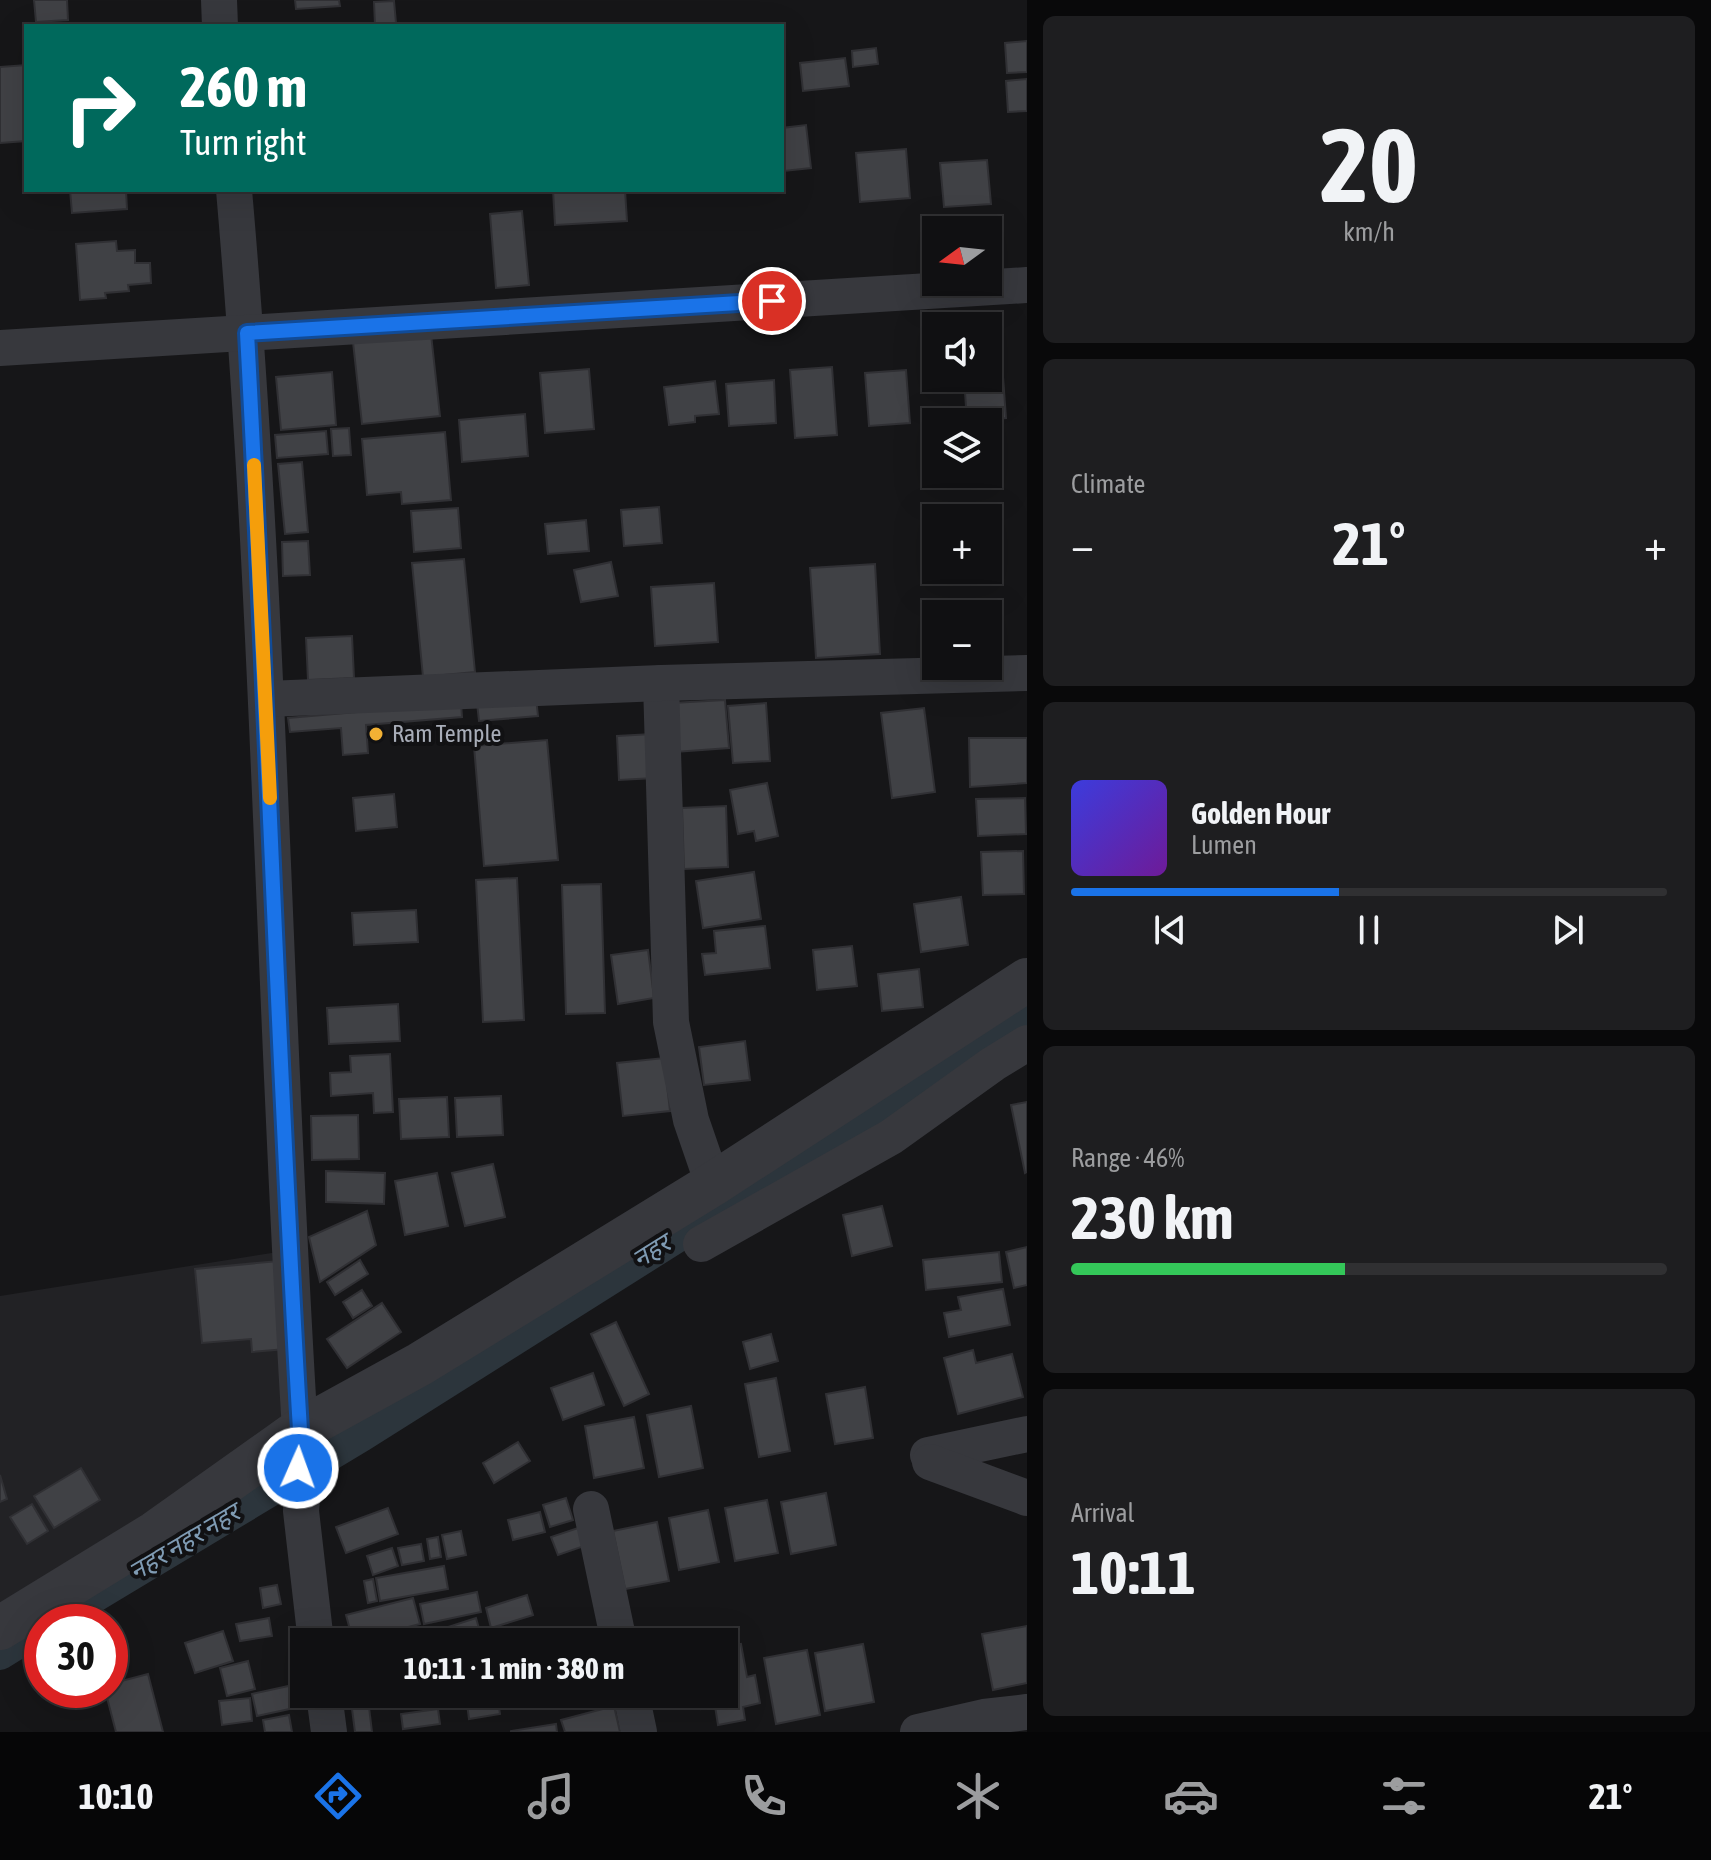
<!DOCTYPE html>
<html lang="en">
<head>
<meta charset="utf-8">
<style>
  body { margin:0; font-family:"Asap Condensed","Noto Sans Devanagari",sans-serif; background:#1e1e20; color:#f1f3f6; height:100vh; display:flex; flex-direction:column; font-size:30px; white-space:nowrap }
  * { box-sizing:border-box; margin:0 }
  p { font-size:26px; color:#9c9d9f }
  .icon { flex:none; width:44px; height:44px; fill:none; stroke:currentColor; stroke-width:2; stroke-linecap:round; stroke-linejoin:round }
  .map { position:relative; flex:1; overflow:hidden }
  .side { display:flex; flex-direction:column; gap:16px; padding:16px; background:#09090a; width:684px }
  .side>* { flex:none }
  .hud { position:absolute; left:24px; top:24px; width:760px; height:168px; border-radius:0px; box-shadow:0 8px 32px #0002,0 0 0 2px #303032; background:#00695c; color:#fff; overflow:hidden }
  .needle { width:52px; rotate:255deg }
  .controls { position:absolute; left:922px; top:216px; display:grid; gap:16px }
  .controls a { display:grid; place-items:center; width:80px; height:80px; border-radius:0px; background:#101012; box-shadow:0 8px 32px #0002,0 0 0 2px #303032; font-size:40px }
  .speed { position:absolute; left:24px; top:1604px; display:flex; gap:16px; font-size:40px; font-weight:700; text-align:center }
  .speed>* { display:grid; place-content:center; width:104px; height:104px; border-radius:50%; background:#101012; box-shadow:0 8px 32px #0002,0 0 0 2px #303032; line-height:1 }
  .speed .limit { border:12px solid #d22; background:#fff; color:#111 }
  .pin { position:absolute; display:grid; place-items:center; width:68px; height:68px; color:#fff; margin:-34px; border:4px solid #fff; border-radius:50%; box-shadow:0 2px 8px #0007 }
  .me { position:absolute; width:88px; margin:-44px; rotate:2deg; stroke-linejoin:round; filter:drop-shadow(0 0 6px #0008) }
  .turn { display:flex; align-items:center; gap:28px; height:168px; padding:0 24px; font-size:36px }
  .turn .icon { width:104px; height:104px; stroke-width:2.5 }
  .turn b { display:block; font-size:56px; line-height:68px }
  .big { font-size:60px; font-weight:700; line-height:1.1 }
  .side .tile { flex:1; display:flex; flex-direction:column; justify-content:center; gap:12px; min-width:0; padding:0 28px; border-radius:12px; background:#1e1e20 }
  .side .dial { align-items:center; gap:0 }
  .dial b { font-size:104px; line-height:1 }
  .song { display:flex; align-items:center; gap:24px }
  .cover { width:96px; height:96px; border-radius:12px; background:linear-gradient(135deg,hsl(240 70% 55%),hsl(280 70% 35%)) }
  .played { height:8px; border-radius:4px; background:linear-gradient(90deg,#1a73e8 45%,#303032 45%) }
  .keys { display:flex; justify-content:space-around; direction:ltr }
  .heat { display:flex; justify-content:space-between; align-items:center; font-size:44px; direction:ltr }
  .charge { height:12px; border-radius:6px; background:linear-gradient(90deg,#34c759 46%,#303032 0) }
  .trip { position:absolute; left:290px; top:1628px; width:448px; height:80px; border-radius:0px; background:#101012; box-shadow:0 8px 32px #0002,0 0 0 2px #303032; font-weight:700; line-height:80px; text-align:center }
  .dock { display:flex; height:128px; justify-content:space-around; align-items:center; background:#060607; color:#9c9d9f }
  .dock .icon { width:56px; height:56px }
  .dock .active { color:#1a73e8 }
  .dock b { font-size:36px; color:#f1f3f6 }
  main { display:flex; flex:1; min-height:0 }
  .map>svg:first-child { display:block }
  .built { fill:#222225 }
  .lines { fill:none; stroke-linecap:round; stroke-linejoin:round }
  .canal { stroke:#2c353c; stroke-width:32 }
  .building { fill:#404145; stroke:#303034; stroke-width:2 }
  .minor { stroke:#37383d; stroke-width:36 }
  .tertiary { stroke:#37383d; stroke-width:44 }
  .route-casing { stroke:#114b97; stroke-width:20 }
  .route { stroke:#1a73e8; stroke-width:14 }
  .slow { stroke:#f59e0b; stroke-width:14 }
  .poi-dot { fill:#f2b134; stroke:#111113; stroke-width:3 }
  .labels { text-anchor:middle; stroke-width:8; stroke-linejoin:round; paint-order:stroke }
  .poi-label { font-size:24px; fill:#a8adb8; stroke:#111113; text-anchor:start }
  .water-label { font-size:26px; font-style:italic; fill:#7f9bb3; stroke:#111113 }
</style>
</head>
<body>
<main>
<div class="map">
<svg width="1027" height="1732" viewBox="0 0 1027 1732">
  <rect width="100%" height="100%" fill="#161618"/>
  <!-- built -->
  <path class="built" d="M278 1252 297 1420 0 1603V1296Z"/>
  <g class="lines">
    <!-- canal -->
    <g class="canal">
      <path d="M52 1622 361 1436 1027 1016"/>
      <path d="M0 1654 42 1628"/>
    </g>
  </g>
  <!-- building -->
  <g class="building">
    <path d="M34 0H67L68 20 36 22Z"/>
    <path d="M295 0H339L340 6 296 9Z"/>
    <path d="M394 1 396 23 375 25 374 2Z"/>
    <path d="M1027 41V72L1007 73 1005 43Z"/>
    <path d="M876 48 878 64 853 67 852 51Z"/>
    <path d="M845 58 849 86 803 91 800 63Z"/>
    <path d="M26 65V141L0 143V67Z"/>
    <path d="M1027 79V111L1008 112 1006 81Z"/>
    <path d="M806 125 811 168 784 171 782 128Z"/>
    <path d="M906 149 910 198 860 202 856 153Z"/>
    <path d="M987 160 991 204 944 207 940 163Z"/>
    <path d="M70 190H126L127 209 72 213Z"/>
    <path d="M553 190H625L627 221 555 225Z"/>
    <path d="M522 211 529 285 496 288 490 214Z"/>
    <path d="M116 241 117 251 135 250V263H150L151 283 128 285 129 291 105 293 106 298 80 300 76 244Z"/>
    <path d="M431 334 440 416 362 424 353 342Z"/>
    <path d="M1002 363 1006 418 967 421 964 378H988V364Z"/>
    <path d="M832 367 837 435 795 438 790 370Z"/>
    <path d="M589 369 594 429 545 433 540 373Z"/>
    <path d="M906 370 910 423 869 426 865 373Z"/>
    <path d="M332 372 336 425 281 430 276 377Z"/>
    <path d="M774 380 776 423 729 426 726 384Z"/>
    <path d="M715 381 719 414 695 416V422L669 425 664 387Z"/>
    <path d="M525 414 528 456 462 462 459 420Z"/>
    <path d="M349 428 351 455 333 456 331 429Z"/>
    <path d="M326 431 328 454 277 458 275 435Z"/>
    <path d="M445 432 451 500 402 504 401 492 367 495 362 439Z"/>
    <path d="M302 462 308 532 285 534 278 464Z"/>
    <path d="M659 507 662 543 624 546 621 510Z"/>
    <path d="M458 508 461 548 414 552 411 511Z"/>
    <path d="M586 520 589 551 548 554 545 524Z"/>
    <path d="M308 541 310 575 283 576 282 542Z"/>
    <path d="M464 559 475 672 423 677 412 563Z"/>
    <path d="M611 562 618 596 581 602 574 570Z"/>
    <path d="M875 564 880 654 816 658 810 568Z"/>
    <path d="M714 583 718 642 655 646 651 587Z"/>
    <path d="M352 636 354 678 308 680 306 638Z"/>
    <path d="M536 698 538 716 479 721 477 703Z"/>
    <path d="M725 700 729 748 675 752 672 703Z"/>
    <path d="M461 703 462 717 366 725 368 753 343 755 341 728 290 732 288 718Z"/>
    <path d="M766 703 770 761 733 763 728 706Z"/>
    <path d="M924 708 935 792 892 798 881 713Z"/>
    <path d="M652 734 655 778 619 780 617 736Z"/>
    <path d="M969 738H1027V783L970 787Z"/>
    <path d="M547 740 558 860 484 866 474 746Z"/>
    <path d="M767 783 778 836 756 841 754 831 738 834 730 790Z"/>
    <path d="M394 794 397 827 356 831 353 798Z"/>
    <path d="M1025 798 1026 834 978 836 976 799Z"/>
    <path d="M726 806 728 867 684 869 682 808Z"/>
    <path d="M1023 851 1024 894 983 895 981 852Z"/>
    <path d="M754 872 761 919 703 928 696 881Z"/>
    <path d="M517 878 524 1020 483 1022 476 880Z"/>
    <path d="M601 884 605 1013 566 1014 562 885Z"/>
    <path d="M961 897 968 945 921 952 914 904Z"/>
    <path d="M416 910 418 942 354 945 352 913Z"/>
    <path d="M765 926 770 968 705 975 702 954 716 953 714 931Z"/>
    <path d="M852 946 857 986 817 990 813 950Z"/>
    <path d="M648 950 654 998 618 1004 611 955Z"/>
    <path d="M919 969 923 1007 882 1011 878 974Z"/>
    <path d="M398 1004 400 1041 329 1044 327 1008Z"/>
    <path d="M745 1041 750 1080 704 1085 699 1047Z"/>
    <path d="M390 1054 393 1112 374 1113 373 1093 331 1096 330 1073 351 1072 350 1056Z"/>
    <path d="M664 1058 670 1111 623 1116 617 1063Z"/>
    <path d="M501 1096 503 1135 457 1137 455 1098Z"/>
    <path d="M447 1097 449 1137 401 1139 399 1099Z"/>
    <path d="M1027 1102V1172L1025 1173 1011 1105Z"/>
    <path d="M358 1115 359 1159 312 1160 311 1116Z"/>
    <path d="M493 1164 505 1217 465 1226 452 1173Z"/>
    <path d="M326 1171 385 1173 384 1204 326 1202Z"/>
    <path d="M437 1173 448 1226 405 1235 395 1181Z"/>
    <path d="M882 1206 892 1246 852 1256 843 1215Z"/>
    <path d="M367 1211 376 1245 320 1282 309 1237Z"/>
    <path d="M1027 1247V1285L1014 1288 1006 1252Z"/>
    <path d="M999 1252 1002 1282 926 1290 923 1260Z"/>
    <path d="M360 1260 368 1274 335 1295 327 1282Z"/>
    <path d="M278 1261 286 1349 252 1352 251 1339 202 1343 195 1269Z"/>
    <path d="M1003 1289 1010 1325 949 1337 944 1313 961 1310 958 1297Z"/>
    <path d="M362 1290 372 1306 353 1318 343 1302Z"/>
    <path d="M382 1303 401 1332 347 1368 327 1339Z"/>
    <path d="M616 1322 649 1394 624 1406 591 1334Z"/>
    <path d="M771 1334 778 1361 750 1369 743 1342Z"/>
    <path d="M973 1350 976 1363 1012 1354 1023 1397 958 1414 944 1358Z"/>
    <path d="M593 1373 604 1405 563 1420 551 1388Z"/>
    <path d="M776 1378 790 1451 759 1457 745 1384Z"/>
    <path d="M865 1387 873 1438 835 1444 826 1394Z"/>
    <path d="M691 1406 703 1468 659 1477 647 1415Z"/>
    <path d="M634 1417 644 1468 594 1478 585 1426Z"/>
    <path d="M518 1442 530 1461 494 1483 483 1463Z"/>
    <path d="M81 1468 100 1500 54 1528 34 1496Z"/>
    <path d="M0 1475 7 1499 0 1502Z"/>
    <path d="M826 1493 836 1545 791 1554 781 1502Z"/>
    <path d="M566 1498 573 1520 550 1527 543 1505Z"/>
    <path d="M767 1500 778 1553 735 1561 725 1508Z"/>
    <path d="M32 1504 48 1531 27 1544 10 1517Z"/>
    <path d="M388 1508 398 1534 346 1553 336 1527Z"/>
    <path d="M708 1510 719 1562 679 1570 669 1518Z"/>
    <path d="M540 1512 545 1532 513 1540 508 1520Z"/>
    <path d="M657 1522 669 1581 625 1589 613 1531Z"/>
    <path d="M587 1525 593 1543 558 1555 551 1537Z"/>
    <path d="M461 1531 466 1555 447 1559 442 1535Z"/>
    <path d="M438 1537 441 1557 430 1559 427 1539Z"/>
    <path d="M421 1544 424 1561 402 1565 398 1548Z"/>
    <path d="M392 1548 398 1566 373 1575 367 1556Z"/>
    <path d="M444 1566 448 1589 380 1601 376 1578Z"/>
    <path d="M373 1579 377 1601 368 1603 364 1581Z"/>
    <path d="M277 1585 281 1604 263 1608 260 1588Z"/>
    <path d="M477 1592 481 1612 424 1624 420 1604Z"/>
    <path d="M527 1595 533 1615 491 1628 486 1608Z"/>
    <path d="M413 1598 420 1624 353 1641 346 1615Z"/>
    <path d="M269 1618 272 1636 240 1641 236 1624Z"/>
    <path d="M476 1618 480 1632 442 1642 439 1630Z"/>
    <path d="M1027 1626V1683L993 1690 982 1634Z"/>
    <path d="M427 1630 430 1642H370Z"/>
    <path d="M223 1631 233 1661 195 1673 185 1643Z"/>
    <path d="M741 1644 747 1677 755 1675 760 1703 743 1707 745 1720 718 1725 715 1706 701 1709 698 1694H724V1647Z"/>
    <path d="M863 1644 874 1702 825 1711 815 1653Z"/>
    <path d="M807 1650 820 1715 776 1724 764 1658Z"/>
    <path d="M248 1661 255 1689 227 1696 220 1668Z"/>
    <path d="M148 1674 163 1732H116L105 1690H110V1684Z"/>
    <path d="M293 1685 299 1707 257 1716 252 1694Z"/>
    <path d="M352 1694H372V1696L354 1701Z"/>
    <path d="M497 1694 500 1714 469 1719 466 1697Z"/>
    <path d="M537 1694H574L539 1702Z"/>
    <path d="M250 1698 252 1721 222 1725 219 1701Z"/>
    <path d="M614 1706 620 1732H565L561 1720Z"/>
    <path d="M369 1707 372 1732H355L352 1709Z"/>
    <path d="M438 1709 440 1724 403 1729 401 1714Z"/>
    <path d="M289 1715 292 1732H265L263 1720Z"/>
    <path d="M556 1724 557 1732H511V1731Z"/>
  </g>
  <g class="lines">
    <!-- minor -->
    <g class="minor">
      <path d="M219 0 220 26"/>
      <path d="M234 190C270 603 274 1017 300 1430L294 1450 303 1486 301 1511 316 1642"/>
      <path d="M0 348 1027 285"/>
      <path d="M661 683 671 1022 691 1120 713 1184"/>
      <path d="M267 699 661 683 1027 673"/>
      <path d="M701 1244 891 1137 993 1064 1027 1043"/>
      <path d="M928 1455 1027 1434"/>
      <path d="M930 1462 1027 1498"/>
      <path d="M591 1509 619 1642"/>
      <path d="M324 1694 329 1732"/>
      <path d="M631 1694 639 1732"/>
      <path d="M918 1732 984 1717 1027 1712"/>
    </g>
    <!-- tertiary -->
    <path class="tertiary" d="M0 1628 155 1533 300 1430 420 1364 713 1184 1027 980"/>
  </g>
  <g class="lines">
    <!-- route casing -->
    <g class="route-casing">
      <path id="route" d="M298 1468 294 1450 300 1430C278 1065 267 699 247 333L772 301"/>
    </g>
    <!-- route -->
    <use href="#route" class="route"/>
    <!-- slow -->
    <path class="slow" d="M254 465 270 798"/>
  </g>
  <!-- markers -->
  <circle class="poi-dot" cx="376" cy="734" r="8"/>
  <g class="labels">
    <!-- poi labels -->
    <g class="poi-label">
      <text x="392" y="742">Ram Temple</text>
    </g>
    <!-- water labels -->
    <g class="water-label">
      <text transform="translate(651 1251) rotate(-32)" y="9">नहर</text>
      <text transform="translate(184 1542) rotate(-31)" y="9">नहर नहर नहर</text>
    </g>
  </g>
</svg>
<div class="controls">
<a><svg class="needle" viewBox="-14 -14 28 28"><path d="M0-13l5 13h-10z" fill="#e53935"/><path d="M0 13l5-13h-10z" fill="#9c9d9f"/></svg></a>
<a><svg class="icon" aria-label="sound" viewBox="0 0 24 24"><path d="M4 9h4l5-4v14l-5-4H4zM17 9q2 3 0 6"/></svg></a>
<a><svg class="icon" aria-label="layers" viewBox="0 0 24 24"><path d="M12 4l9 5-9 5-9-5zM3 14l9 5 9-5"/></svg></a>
<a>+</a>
<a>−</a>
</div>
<div class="speed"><div class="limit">30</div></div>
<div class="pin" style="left:772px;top:301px;background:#d93025"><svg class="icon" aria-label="arrive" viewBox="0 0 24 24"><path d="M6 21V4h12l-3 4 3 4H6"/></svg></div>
<svg class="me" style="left:298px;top:1468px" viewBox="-20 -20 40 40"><circle r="17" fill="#1a73e8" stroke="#fff" stroke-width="3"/><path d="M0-11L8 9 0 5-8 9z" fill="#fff"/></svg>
<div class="trip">10:11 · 1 min · 380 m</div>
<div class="hud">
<div class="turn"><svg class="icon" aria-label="right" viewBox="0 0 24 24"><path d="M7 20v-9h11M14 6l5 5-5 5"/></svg><div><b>260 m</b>Turn right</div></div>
</div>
</div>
<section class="side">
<div class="tile dial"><b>20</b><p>km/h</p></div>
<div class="tile"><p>Climate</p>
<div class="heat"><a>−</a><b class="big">21°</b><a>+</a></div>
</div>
<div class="tile">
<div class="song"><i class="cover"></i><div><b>Golden Hour</b><p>Lumen</p></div></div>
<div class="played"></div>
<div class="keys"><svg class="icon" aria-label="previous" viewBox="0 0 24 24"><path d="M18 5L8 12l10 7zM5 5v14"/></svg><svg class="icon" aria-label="pause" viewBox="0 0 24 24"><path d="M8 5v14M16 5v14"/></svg><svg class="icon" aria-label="next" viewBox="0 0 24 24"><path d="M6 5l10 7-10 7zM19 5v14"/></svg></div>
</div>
<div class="tile"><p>Range · 46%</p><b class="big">230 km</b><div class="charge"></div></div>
<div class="tile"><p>Arrival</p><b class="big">10:11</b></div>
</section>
</main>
<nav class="dock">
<b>10:10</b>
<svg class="icon active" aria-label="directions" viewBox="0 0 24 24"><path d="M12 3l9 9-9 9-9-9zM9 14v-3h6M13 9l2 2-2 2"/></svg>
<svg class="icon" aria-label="music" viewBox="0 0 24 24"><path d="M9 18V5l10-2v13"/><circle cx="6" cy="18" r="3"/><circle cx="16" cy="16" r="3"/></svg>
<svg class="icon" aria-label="phone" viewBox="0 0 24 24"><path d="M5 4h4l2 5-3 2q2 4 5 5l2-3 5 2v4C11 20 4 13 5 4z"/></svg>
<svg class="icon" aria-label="climate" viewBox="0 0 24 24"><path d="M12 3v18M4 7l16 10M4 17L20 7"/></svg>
<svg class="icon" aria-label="car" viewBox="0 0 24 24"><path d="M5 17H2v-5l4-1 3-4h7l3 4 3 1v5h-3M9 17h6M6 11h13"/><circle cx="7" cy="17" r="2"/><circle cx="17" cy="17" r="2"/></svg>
<svg class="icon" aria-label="filters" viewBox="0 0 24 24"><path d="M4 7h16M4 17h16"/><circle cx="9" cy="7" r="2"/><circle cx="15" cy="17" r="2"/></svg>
<b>21°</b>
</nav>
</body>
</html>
